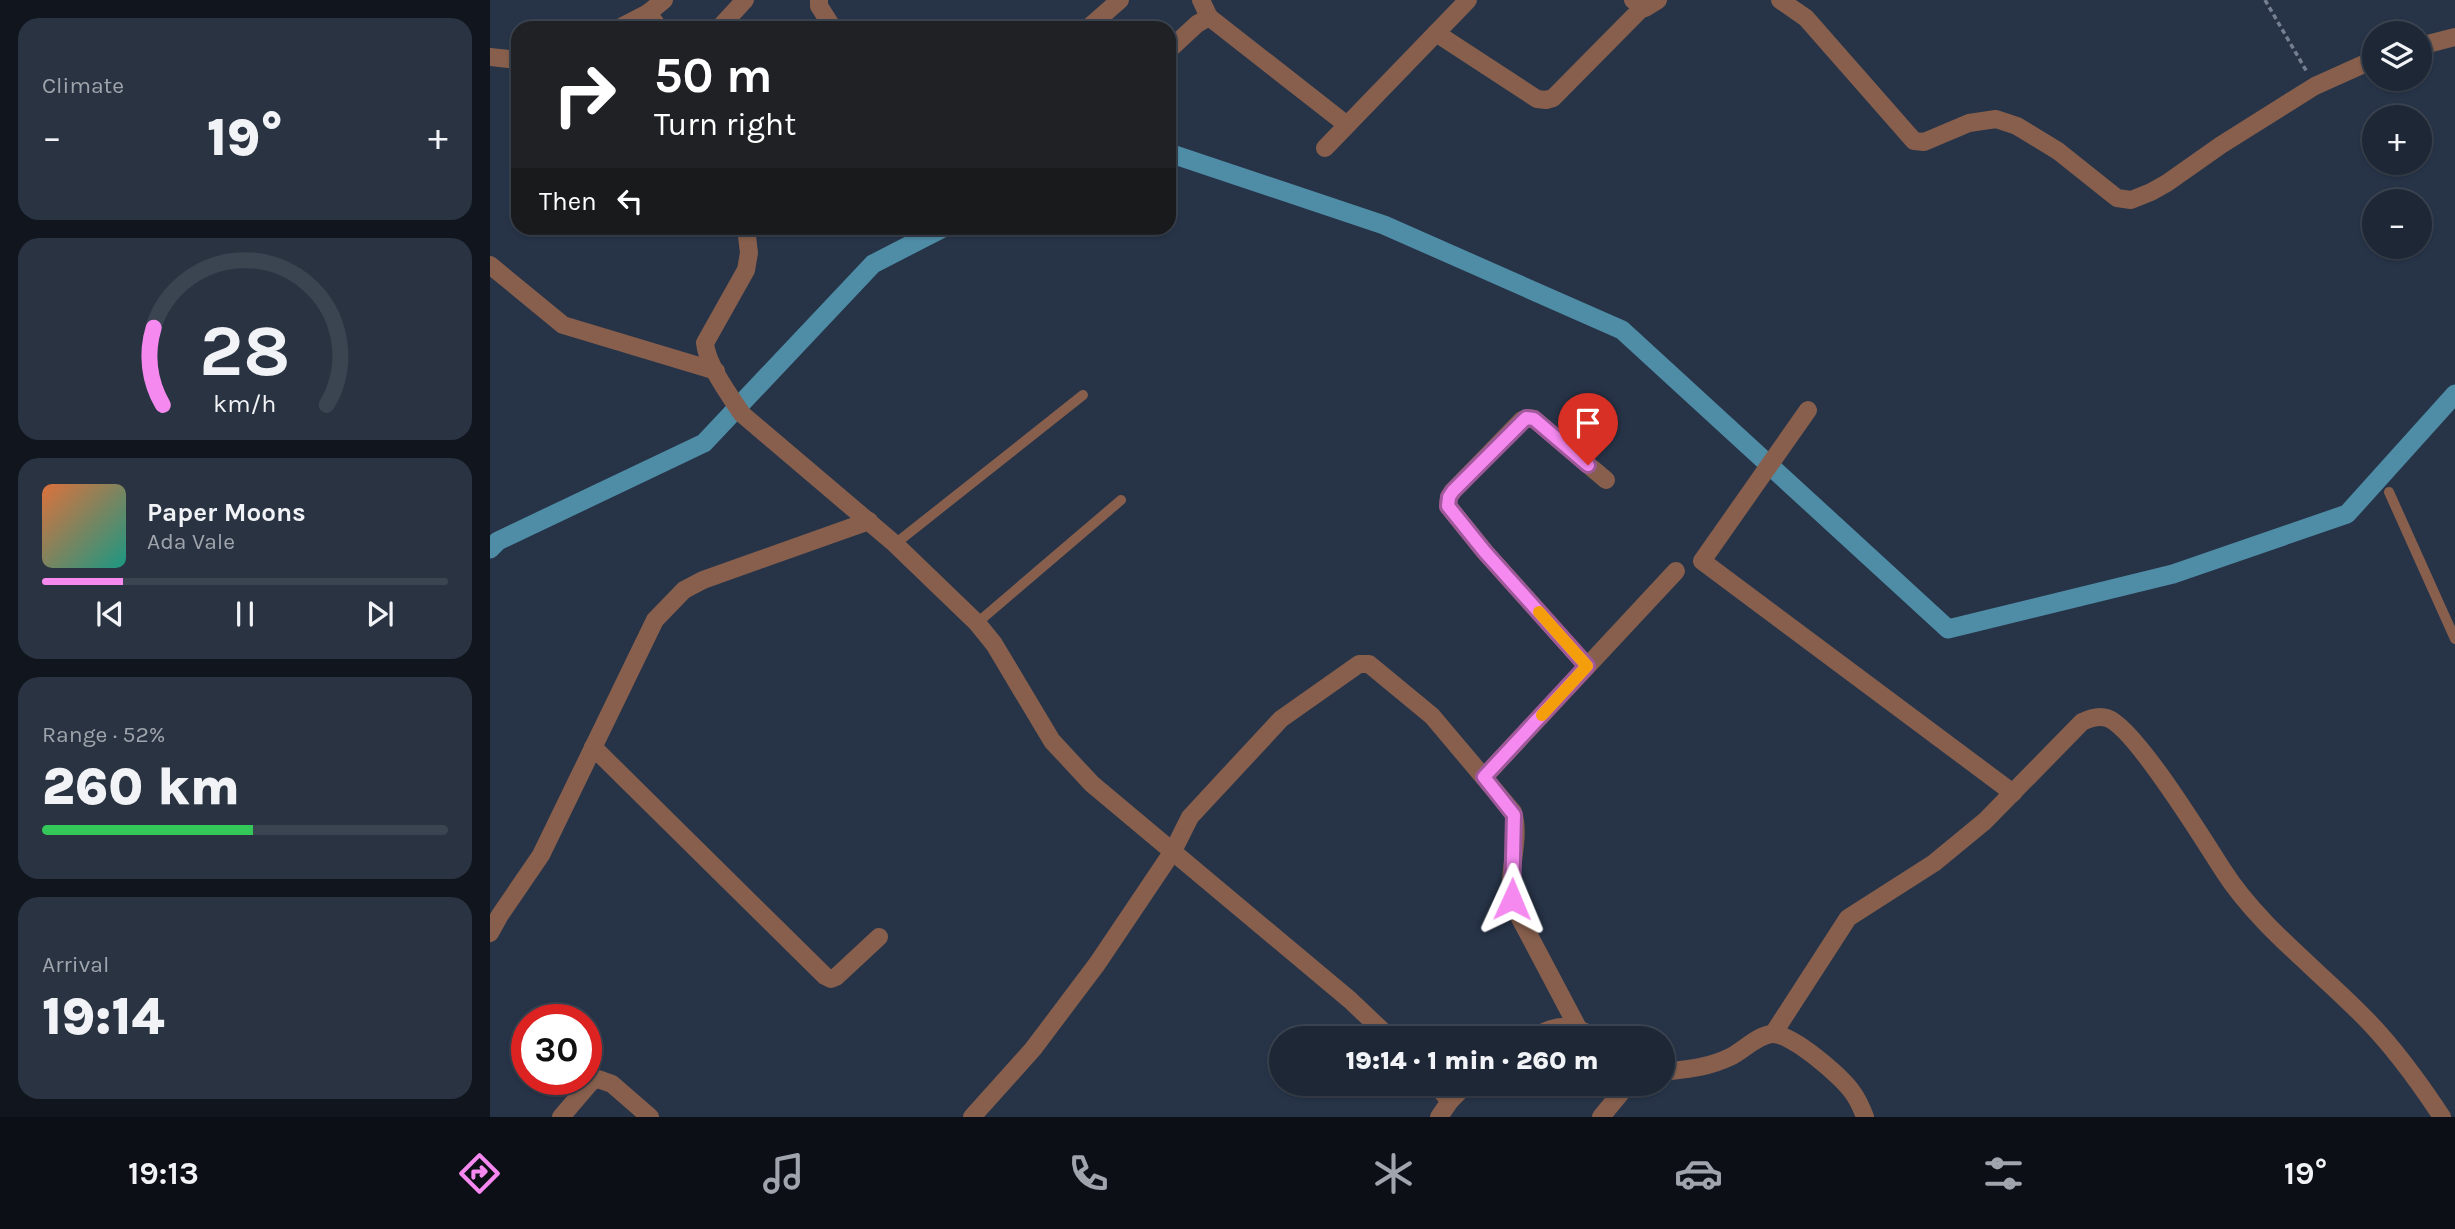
<!DOCTYPE html>
<html lang="en">
<head>
<meta charset="utf-8">
<style>
  body { margin:0; font-family:Karla,sans-serif; background:#2a3342; color:#f1f3f6; height:100vh; display:flex; flex-direction:column; font-size:26px; white-space:nowrap }
  * { box-sizing:border-box; margin:0 }
  p { font-size:23px; color:#a0a5ad }
  .icon { flex:none; width:38px; height:38px; fill:none; stroke:currentColor; stroke-width:2; stroke-linecap:round; stroke-linejoin:round }
  .map { position:relative; flex:1; overflow:hidden }
  .drawer { display:flex; flex-direction:column; gap:18px; padding:18px; background:#10151e; width:490px }
  .drawer>* { flex:none }
  .banner { position:absolute; left:21px; top:21px; width:665px; height:214px; border-radius:21px; box-shadow:0 2px 5px #0004,0 0 0 2px #3b4451; background:#202124; color:#fff; overflow:hidden }
  .fabs { position:absolute; left:1872px; top:21px; display:grid; gap:14px }
  .fabs a { display:grid; place-items:center; width:70px; height:70px; border-radius:50%; background:#1d2736; box-shadow:0 2px 5px #0004,0 0 0 2px #3b4451; font-size:35px }
  .speed { position:absolute; left:21px; top:1004px; display:flex; gap:14px; font-size:35px; font-weight:700; text-align:center }
  .speed>* { display:grid; place-content:center; width:91px; height:91px; border-radius:50%; background:#1d2736; box-shadow:0 2px 5px #0004,0 0 0 2px #3b4451; line-height:1 }
  .speed .limit { border:10px solid #d22; background:#fff; color:#111 }
  .pin { position:absolute; display:grid; place-items:center; width:60px; height:60px; color:#fff; margin:-72px -30px; border-radius:50% 50% 50% 0; rotate:-45deg; box-shadow:0 0 7px #0007 }
  .pin .icon { rotate:45deg }
  .me { position:absolute; width:77px; margin:-38px; rotate:1deg; stroke-linejoin:round; filter:drop-shadow(0 0 5px #0008) }
  .turn { display:flex; align-items:center; gap:24px; height:147px; padding:0 28px; font-size:32px }
  .turn .icon { width:91px; height:91px; stroke-width:2.5 }
  .turn b { display:block; font-size:49px; line-height:60px }
  .then { display:flex; align-items:center; height:66px; padding:0 28px; background:#0003; gap:14px; font-size:26px }
  .big { font-size:52px; font-weight:800; line-height:1.1 }
  .drawer .card { flex:1; display:flex; flex-direction:column; justify-content:center; gap:10px; min-width:0; padding:0 24px; border-radius:21px; background:#2a3342 }
  .drawer .dial { align-items:center; gap:0 }
  .dial svg { height:182px; overflow:visible; fill:none; stroke:#3b4451; stroke-width:7; stroke-linecap:round; text-anchor:middle }
  .dial text { fill:#f1f3f6; stroke:none }
  .song { display:flex; align-items:center; gap:21px }
  .cover { width:84px; height:84px; border-radius:10px; background:linear-gradient(135deg,hsl(20 70% 55%),hsl(170 70% 35%)) }
  .played { height:7px; border-radius:4px; background:linear-gradient(90deg,#f589ef 20%,#3b4451 20%) }
  .keys { display:flex; justify-content:space-around; direction:ltr }
  .heat { display:flex; justify-content:space-between; align-items:center; font-size:38px; direction:ltr }
  .charge { height:10px; border-radius:5px; background:linear-gradient(90deg,#34c759 52%,#3b4451 0) }
  .trip { position:absolute; left:779px; top:1026px; width:406px; height:70px; border-radius:35px; background:#1d2736; box-shadow:0 2px 5px #0004,0 0 0 2px #3b4451; font-weight:800; line-height:70px; text-align:center }
  .menu { display:flex; height:112px; justify-content:space-around; align-items:center; background:#0c1016; color:#a0a5ad }
  .menu .icon { width:49px; height:49px }
  .menu .active { color:#f589ef }
  .menu b { font-size:32px; color:#f1f3f6 }
  main { display:flex; flex:1; min-height:0 }
  .map>svg:first-child { display:block }
  .lines { fill:none; stroke-linecap:round; stroke-linejoin:round }
  .canal { stroke:#4f8da7; stroke-width:19 }
  .path { stroke:#747f90; stroke-width:3.5; stroke-dasharray:5 3.5; stroke-linecap:butt }
  .service { stroke:#875f4c; stroke-width:10 }
  .minor { stroke:#875f4c; stroke-width:18 }
  .tertiary { stroke:#875f4c; stroke-width:18 }
  .route-casing { stroke:#9f599b; stroke-width:18 }
  .route { stroke:#f589ef; stroke-width:12 }
  .slow { stroke:#f59e0b; stroke-width:12 }
</style>
</head>
<body>
<main>
<section class="drawer">
<div class="card"><p>Climate</p>
<div class="heat"><a>−</a><b class="big">19°</b><a>+</a></div>
</div>
<div class="card dial"><svg viewBox="0 0 100 80">
<path d="M14 69A42 42 0 1 1 86 69"/>
<path d="M14 69A42 42 0 0 1 10 35" stroke="#f589ef"/>
<text x="50" y="56" font-size="32" font-weight="700">28</text>
<text x="50" y="72" font-size="11">km/h</text>
</svg></div>
<div class="card">
<div class="song"><i class="cover"></i><div><b>Paper Moons</b><p>Ada Vale</p></div></div>
<div class="played"></div>
<div class="keys"><svg class="icon" aria-label="previous" viewBox="0 0 24 24"><path d="M18 5L8 12l10 7zM5 5v14"/></svg><svg class="icon" aria-label="pause" viewBox="0 0 24 24"><path d="M8 5v14M16 5v14"/></svg><svg class="icon" aria-label="next" viewBox="0 0 24 24"><path d="M6 5l10 7-10 7zM19 5v14"/></svg></div>
</div>
<div class="card"><p>Range · 52%</p><b class="big">260 km</b><div class="charge"></div></div>
<div class="card"><p>Arrival</p><b class="big">19:14</b></div>
</section>
<div class="map">
<svg width="1965" height="1117" viewBox="0 0 1965 1117">
  <rect width="100%" height="100%" fill="#273448"/>
  <g class="lines">
    <!-- canal -->
    <g class="canal">
      <path d="M679 153 894 225 1132 330 1458 629 1683 574 1857 514 1965 394"/>
      <path d="M0 549 8 541 214 443 383 264 453 228"/>
    </g>
    <!-- path -->
    <path class="path" d="M1775 0 1817 72"/>
    <!-- service -->
    <g class="service">
      <path d="M1899 492 1965 639"/>
      <path d="M405 544 593 395"/>
      <path d="M487 623 631 500"/>
    </g>
    <!-- minor -->
    <g class="minor">
      <path d="M329 0V6L343 28"/>
      <path d="M711 0 719 17"/>
      <path d="M158 13 169 28"/>
      <path d="M229 28 255 0"/>
      <path d="M598 28 630 0"/>
      <path d="M946 33 1047 99 1056 100 1063 98 1153 7"/>
      <path d="M679 50 707 24 719 17 857 125"/>
      <path d="M835 148 978 0"/>
      <path d="M256 228 259 253 256 270 215 343C217 365 240 396 252 414L405 544 487 623 504 644 562 741 602 784 860 1000 900 1038"/>
      <path d="M0 265 73 325 226 371"/>
      <path d="M1318 410 1212 561 1523 793"/>
      <path d="M1097 666 995 552 958 506 959 497 963 491 1032 420 1038 418 1044 419 1116 480"/>
      <path d="M103 747 335 976 341 979 346 977 389 937"/>
      <path d="M994 777 1186 571"/>
      <path d="M0 933 10 915 51 855 165 620 194 590 213 580 379 521"/>
      <path d="M1283 1034 1358 918 1444 863 1495 821 1592 722C1600 718 1608 715 1617 718 1645 727 1714 841 1733 870 1767 924 1828 970 1873 1016 1903 1046 1929 1082 1952 1117"/>
      <path d="M1042 1038C1069 1022 1081 1024 1108 1038"/>
      <path d="M1172 1072C1198 1069 1217 1068 1240 1057 1253 1051 1267 1035 1282 1034 1302 1033 1352 1077 1363 1093 1368 1100 1372 1109 1375 1117"/>
      <path d="M944 1083 960 1101"/>
      <path d="M71 1117 101 1082 108 1079 122 1084 160 1117"/>
      <path d="M482 1117 543 1049 607 964 683 851 700 817 791 719 869 664H879L942 716 1023 812C1032 841 1015 875 1023 905L1088 1028"/>
      <path d="M949 1117 960 1101 978 1083"/>
      <path d="M1111 1117 1139 1083"/>
    </g>
    <!-- tertiary -->
    <g class="tertiary">
      <path d="M1143 0 1155 8 1168 0"/>
      <path d="M1290 0 1316 18 1424 141 1434 142 1479 123 1506 119 1527 126 1568 151 1627 198 1641 200 1661 192 1677 183 1731 145 1825 86 1885 59"/>
      <path d="M129 28 158 13 174 0"/>
      <path d="M1930 46 1965 37"/>
      <path d="M0 57 28 60"/>
    </g>
  </g>
  <g class="lines">
    <!-- route casing -->
    <g class="route-casing">
      <path id="route" d="M1022 899 1024 815 994 777 1097 666 995 552 958 506 959 497 963 491 1036 418 1044 419 1098 465"/>
    </g>
    <!-- route -->
    <use href="#route" class="route"/>
    <!-- slow -->
    <path class="slow" d="M1049 612 1097 666 1052 715"/>
  </g>
</svg>
<div class="fabs">
<a><svg class="icon" aria-label="layers" viewBox="0 0 24 24"><path d="M12 4l9 5-9 5-9-5zM3 14l9 5 9-5"/></svg></a>
<a>+</a>
<a>−</a>
</div>
<div class="speed"><div class="limit">30</div></div>
<div class="pin" style="left:1098px;top:465px;background:#d93025"><svg class="icon" aria-label="arrive" viewBox="0 0 24 24"><path d="M6 21V4h12l-3 4 3 4H6"/></svg></div>
<svg class="me" style="left:1022px;top:899px" viewBox="-20 -20 40 40"><path d="M0-17L14 15 0 8-14 15z" fill="#f589ef" stroke="#fff" stroke-width="4"/></svg>
<div class="trip">19:14 · 1 min · 260 m</div>
<div class="banner">
<div class="turn"><svg class="icon" aria-label="right" viewBox="0 0 24 24"><path d="M7 20v-9h11M14 6l5 5-5 5"/></svg><div><b>50 m</b>Turn right</div></div>
<div class="then">Then<svg class="icon" aria-label="left" viewBox="0 0 24 24"><path d="M17 20v-9H6M10 6l-5 5 5 5"/></svg></div>
</div>
</div>
</main>
<nav class="menu">
<b>19:13</b>
<svg class="icon active" aria-label="directions" viewBox="0 0 24 24"><path d="M12 3l9 9-9 9-9-9zM9 14v-3h6M13 9l2 2-2 2"/></svg>
<svg class="icon" aria-label="music" viewBox="0 0 24 24"><path d="M9 18V5l10-2v13"/><circle cx="6" cy="18" r="3"/><circle cx="16" cy="16" r="3"/></svg>
<svg class="icon" aria-label="phone" viewBox="0 0 24 24"><path d="M5 4h4l2 5-3 2q2 4 5 5l2-3 5 2v4C11 20 4 13 5 4z"/></svg>
<svg class="icon" aria-label="climate" viewBox="0 0 24 24"><path d="M12 3v18M4 7l16 10M4 17L20 7"/></svg>
<svg class="icon" aria-label="car" viewBox="0 0 24 24"><path d="M5 17H2v-5l4-1 3-4h7l3 4 3 1v5h-3M9 17h6M6 11h13"/><circle cx="7" cy="17" r="2"/><circle cx="17" cy="17" r="2"/></svg>
<svg class="icon" aria-label="filters" viewBox="0 0 24 24"><path d="M4 7h16M4 17h16"/><circle cx="9" cy="7" r="2"/><circle cx="15" cy="17" r="2"/></svg>
<b>19°</b>
</nav>
</body>
</html>
